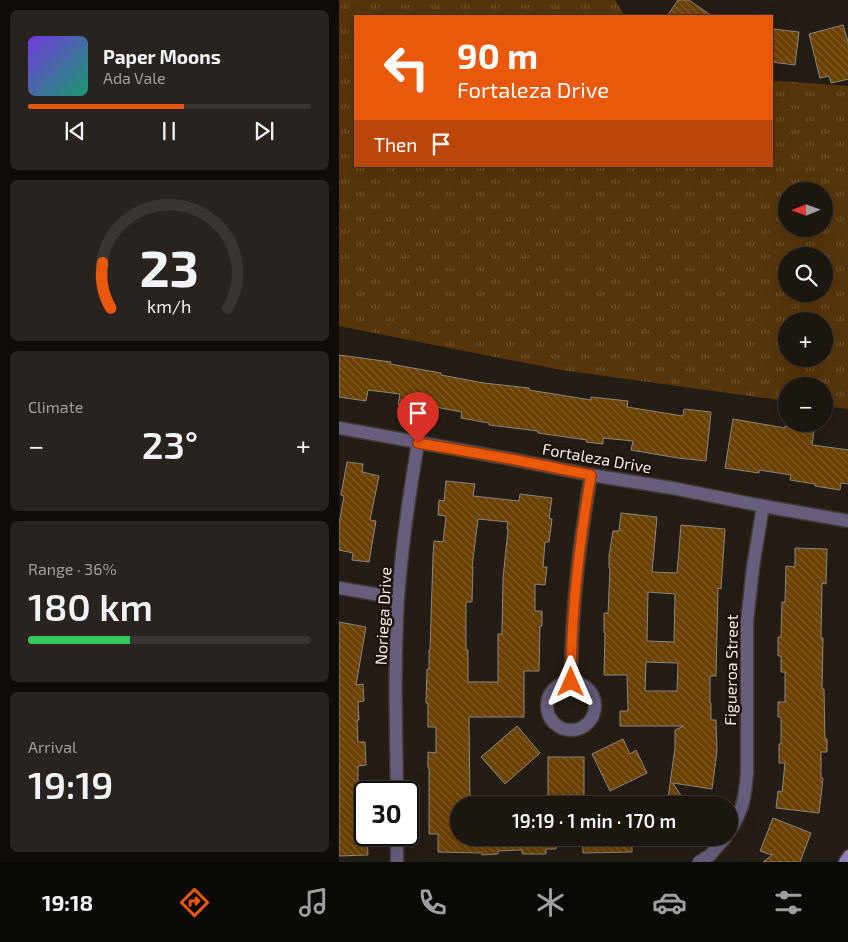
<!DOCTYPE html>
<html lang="en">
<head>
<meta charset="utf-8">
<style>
  body { margin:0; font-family:"Exo 2",sans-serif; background:#28231e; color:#f1f3f6; height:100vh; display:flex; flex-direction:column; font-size:19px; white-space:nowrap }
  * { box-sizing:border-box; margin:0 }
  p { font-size:16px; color:#a09f9f }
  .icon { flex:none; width:28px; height:28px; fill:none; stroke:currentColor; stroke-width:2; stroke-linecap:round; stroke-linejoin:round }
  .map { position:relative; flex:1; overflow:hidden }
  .drawer { display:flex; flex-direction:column; gap:10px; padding:10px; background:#0f0c09; width:339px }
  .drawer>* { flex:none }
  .hud { position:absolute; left:15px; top:15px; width:419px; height:152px; border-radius:0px; box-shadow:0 5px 20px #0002,0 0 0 1px #393530; background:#ea580c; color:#fff; overflow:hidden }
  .needle { width:32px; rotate:269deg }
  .fabs { position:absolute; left:439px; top:182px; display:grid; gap:10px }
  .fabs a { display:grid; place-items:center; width:55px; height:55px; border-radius:50%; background:#1b1610; box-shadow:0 5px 20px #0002,0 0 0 1px #393530; font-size:25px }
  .speed { position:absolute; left:15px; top:781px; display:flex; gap:10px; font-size:25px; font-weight:700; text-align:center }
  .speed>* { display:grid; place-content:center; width:65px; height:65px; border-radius:50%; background:#1b1610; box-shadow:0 5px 20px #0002,0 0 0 1px #393530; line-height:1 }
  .speed .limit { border:2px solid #111; border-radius:8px; background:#fff; color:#111 }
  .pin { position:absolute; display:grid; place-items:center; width:42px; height:42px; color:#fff; margin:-51px -21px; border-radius:50% 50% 50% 0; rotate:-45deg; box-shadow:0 0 5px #0007 }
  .pin .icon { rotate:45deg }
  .me { position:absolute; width:55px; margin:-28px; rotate:0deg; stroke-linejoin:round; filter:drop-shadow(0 0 4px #0008) }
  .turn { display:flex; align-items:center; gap:18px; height:105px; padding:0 20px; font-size:22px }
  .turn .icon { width:65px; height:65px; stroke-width:2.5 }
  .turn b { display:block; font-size:35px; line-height:42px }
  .then { display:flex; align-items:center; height:48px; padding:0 20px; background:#0003; gap:10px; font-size:19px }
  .big { font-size:38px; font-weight:600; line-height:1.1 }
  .drawer .tile { flex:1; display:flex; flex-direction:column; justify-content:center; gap:8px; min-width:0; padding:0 18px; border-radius:8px; background:#28231e }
  .drawer .dial { align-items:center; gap:0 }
  .dial svg { height:130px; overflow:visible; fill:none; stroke:#393530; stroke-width:7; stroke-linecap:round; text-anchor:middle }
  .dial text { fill:#f1f3f6; stroke:none }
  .song { display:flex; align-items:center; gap:15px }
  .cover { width:60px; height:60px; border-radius:8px; background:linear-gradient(135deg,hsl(260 70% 55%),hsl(160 70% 35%)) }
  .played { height:5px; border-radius:2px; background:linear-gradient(90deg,#ea580c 55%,#393530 55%) }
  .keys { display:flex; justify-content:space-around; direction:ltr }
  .heat { display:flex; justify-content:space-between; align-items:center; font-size:28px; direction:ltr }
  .charge { height:8px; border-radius:4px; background:linear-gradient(90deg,#34c759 36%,#393530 0) }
  .trip { position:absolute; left:111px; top:796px; width:288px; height:50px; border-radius:25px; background:#1b1610; box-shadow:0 5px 20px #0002,0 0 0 1px #393530; font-weight:600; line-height:50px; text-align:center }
  .menu { display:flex; height:80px; justify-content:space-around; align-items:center; background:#0b0906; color:#a09f9f }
  .menu .icon { width:35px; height:35px }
  .menu .on { color:#ea580c }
  .menu b { font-size:22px; color:#f1f3f6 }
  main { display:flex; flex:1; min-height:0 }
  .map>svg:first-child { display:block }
  .grass { fill:url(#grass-tufts); fill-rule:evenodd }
  .building { fill:url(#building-back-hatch); stroke:#8e857c; fill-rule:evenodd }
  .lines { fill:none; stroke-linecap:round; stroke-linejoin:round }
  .street-casing { stroke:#413a33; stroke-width:15 }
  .secondary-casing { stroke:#413a33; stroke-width:15 }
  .street { stroke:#675d7d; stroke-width:12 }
  .secondary { stroke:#9080b3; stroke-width:12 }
  .route-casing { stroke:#983908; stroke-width:12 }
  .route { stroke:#ea580c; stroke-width:9 }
  .labels { text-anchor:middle; stroke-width:5; stroke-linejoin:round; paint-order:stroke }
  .street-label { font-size:16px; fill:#f2ede8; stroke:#1b140d }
</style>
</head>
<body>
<main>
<section class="drawer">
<div class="tile">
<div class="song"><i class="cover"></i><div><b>Paper Moons</b><p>Ada Vale</p></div></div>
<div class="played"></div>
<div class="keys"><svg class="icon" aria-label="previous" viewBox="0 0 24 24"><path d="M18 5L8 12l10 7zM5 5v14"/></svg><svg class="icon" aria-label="pause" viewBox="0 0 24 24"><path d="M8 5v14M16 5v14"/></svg><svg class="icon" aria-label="next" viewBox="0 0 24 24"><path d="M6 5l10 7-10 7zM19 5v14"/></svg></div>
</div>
<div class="tile dial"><svg viewBox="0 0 100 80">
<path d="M14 69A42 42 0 1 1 86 69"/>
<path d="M14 69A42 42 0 0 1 9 41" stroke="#ea580c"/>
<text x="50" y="56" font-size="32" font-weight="700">23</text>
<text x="50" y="72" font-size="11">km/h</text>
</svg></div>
<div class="tile"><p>Climate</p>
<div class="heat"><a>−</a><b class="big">23°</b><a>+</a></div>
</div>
<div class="tile"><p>Range · 36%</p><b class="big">180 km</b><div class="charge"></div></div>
<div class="tile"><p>Arrival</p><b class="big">19:19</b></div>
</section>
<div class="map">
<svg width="510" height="862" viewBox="0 0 510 862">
  <defs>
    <pattern id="grass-tufts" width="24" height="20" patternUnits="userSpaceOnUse" patternTransform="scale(1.25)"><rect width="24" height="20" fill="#56350a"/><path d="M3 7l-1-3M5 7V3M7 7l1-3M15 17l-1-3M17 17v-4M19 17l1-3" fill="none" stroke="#6f532e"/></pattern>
    <pattern id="building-back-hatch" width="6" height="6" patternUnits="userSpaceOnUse" patternTransform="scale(1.25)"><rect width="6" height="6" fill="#6a4002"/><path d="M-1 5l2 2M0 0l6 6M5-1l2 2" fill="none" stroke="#805c27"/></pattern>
  </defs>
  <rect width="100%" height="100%" fill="#241d16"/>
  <!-- grass -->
  <path class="grass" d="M0 0H276L286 16H16V166H432L433 82 441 81 509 86V409L485 406V386H448L447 401 222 370 0 326ZM448 191H485V229H448ZM448 256H485V294H448ZM448 321H485V359H448Z"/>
  <!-- building -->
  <g class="building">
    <path d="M339 0H350L373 16H328Z"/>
    <path d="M504 25 510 45V79L492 83 490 76 481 78 470 34Z"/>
    <path d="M435 29 460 32 456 65 432 62V35H434Z"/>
    <path d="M0 355 52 362 51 364 102 373V375L145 383 190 388V390L252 400V397L289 401 288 407 344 416 345 409 372 412 367 461 339 458 292 450 294 441 264 438V444L247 442 248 440 199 433V431L150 425V423L122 418 123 412 96 407 94 414 74 411V408L59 405 61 394 29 390 27 401 0 397Z"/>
    <path d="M394 419 446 428V426L475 431 473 445 510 450V484L502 483 501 490 476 486V484L451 480 452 475 420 470V473L386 468Z"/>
    <path d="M8 462 24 464 23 472 40 476 31 520 37 521 30 562 13 560 14 553 0 550V524L5 496 2 495Z"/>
    <path d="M107 481 136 484 134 496 180 501 181 494 213 498 210 518 213 519 210 542H206L204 567H208L206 585 196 584V611H203V626H201L200 671H185V717H130L131 805H120V838H218L217 849H207V854H183V850L159 851V854L143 855V853L99 852V834H90V768H89V752L97 753V727H89V703H87L88 669H90V650H91L94 556 95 541 104 542 107 516 99 515 100 500 105 501ZM139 519 169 522 168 529 169 530 164 578 163 634H159V682H129V650H127V602H133L134 567H133Z"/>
    <path d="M282 513 318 517 313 572 338 573 342 525 386 529 382 589 379 588 377 676H371V703H372V720H377L378 751 373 789 334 783 348 805H328L336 748V730L345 726H281V711H289L288 675H265L266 633H265V613H269L271 568H270V556L274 531H280ZM309 592 336 594 335 642 308 641ZM307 662 339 663 338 691H306Z"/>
    <path d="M456 548 488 549 487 584 483 583 482 638H484L483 689H485L486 739H488V752H482V778H484L480 813 437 808 439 791 443 792 446 763H440V744H442V717H439V702H446V672H442V656H439V637H442L443 602H446L447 566 456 567Z"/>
    <path d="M0 622 27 627 17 685 24 684 25 701 19 702 20 720H18L19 742H26L27 765 19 766V794H26V835L28 838 29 855 0 856Z"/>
    <path d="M178 726 201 753 166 784 142 757Z"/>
    <path d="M284 739 291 754 297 750 308 773 271 791 253 754Z"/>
    <rect x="209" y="757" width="36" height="41"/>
    <path d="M434 818 472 833 461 862H424L433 855 421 851Z"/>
    <path d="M243 838H293V852L244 853Z"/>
  </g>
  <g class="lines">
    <!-- street casing -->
    <g class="street-casing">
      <g id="street">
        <path d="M0 428 172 459 252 475 333 488 424 506 510 521"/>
        <path d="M0 588 59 598"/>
        <path d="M232 682C232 613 240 544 252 475"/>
        <circle cx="232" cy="706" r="24"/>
        <path d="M58 792C57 728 55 663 59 598 63 545 70 495 79 443"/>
        <path d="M390 832C404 811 406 798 408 773V622L414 567 424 506"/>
        <path d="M58 835V862"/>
        <path d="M360 862 371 855 386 838"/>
      </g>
    </g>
    <!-- secondary casing -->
    <g class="secondary-casing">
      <path id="secondary" d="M506 862 510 856"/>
    </g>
    <!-- street -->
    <use href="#street" class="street"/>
    <!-- secondary -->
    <use href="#secondary" class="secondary"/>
  </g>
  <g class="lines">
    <!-- route casing -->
    <g class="route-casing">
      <path id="route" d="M79 443 172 459 252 475C240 544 232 613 232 682"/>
    </g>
    <!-- route -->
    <use href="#route" class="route"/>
  </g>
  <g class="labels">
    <!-- street labels -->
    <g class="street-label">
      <text transform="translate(258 458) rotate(10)" y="6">Fortaleza Drive</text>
      <text transform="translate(44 616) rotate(-87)" y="6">Noriega Drive</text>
      <text transform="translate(392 670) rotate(-89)" y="6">Figueroa Street</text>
    </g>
  </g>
</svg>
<div class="fabs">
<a><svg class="needle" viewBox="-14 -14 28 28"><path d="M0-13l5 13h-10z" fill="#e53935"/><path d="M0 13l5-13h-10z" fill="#a09f9f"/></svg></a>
<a><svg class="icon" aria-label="search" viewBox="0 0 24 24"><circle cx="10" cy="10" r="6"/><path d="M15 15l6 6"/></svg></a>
<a>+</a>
<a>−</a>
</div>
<div class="speed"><div class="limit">30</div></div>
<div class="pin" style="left:79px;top:443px;background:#d93025"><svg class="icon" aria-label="arrive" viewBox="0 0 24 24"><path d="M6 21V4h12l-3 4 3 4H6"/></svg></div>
<svg class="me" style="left:232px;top:682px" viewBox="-20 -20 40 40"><path d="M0-17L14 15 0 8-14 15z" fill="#ea580c" stroke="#fff" stroke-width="4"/></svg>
<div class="trip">19:19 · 1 min · 170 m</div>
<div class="hud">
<div class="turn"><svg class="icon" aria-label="left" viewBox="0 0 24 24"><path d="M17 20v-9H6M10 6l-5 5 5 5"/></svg><div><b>90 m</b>Fortaleza Drive</div></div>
<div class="then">Then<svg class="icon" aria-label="arrive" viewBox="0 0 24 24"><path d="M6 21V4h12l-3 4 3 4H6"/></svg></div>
</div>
</div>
</main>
<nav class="menu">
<b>19:18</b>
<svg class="icon on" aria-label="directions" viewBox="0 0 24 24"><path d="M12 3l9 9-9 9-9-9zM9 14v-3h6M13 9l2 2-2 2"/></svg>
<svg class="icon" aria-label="music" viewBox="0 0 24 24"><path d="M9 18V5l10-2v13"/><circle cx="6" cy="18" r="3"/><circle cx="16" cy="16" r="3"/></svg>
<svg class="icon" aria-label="phone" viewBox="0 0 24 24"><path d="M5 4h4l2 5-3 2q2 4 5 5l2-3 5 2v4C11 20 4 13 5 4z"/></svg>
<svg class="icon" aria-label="climate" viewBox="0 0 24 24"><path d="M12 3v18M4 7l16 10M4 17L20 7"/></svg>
<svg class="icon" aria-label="car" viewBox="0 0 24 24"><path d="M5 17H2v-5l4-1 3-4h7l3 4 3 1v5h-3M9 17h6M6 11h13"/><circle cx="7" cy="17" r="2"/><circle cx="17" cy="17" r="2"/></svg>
<svg class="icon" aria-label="filters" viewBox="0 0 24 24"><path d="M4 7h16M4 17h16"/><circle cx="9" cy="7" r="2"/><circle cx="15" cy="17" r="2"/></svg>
</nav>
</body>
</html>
